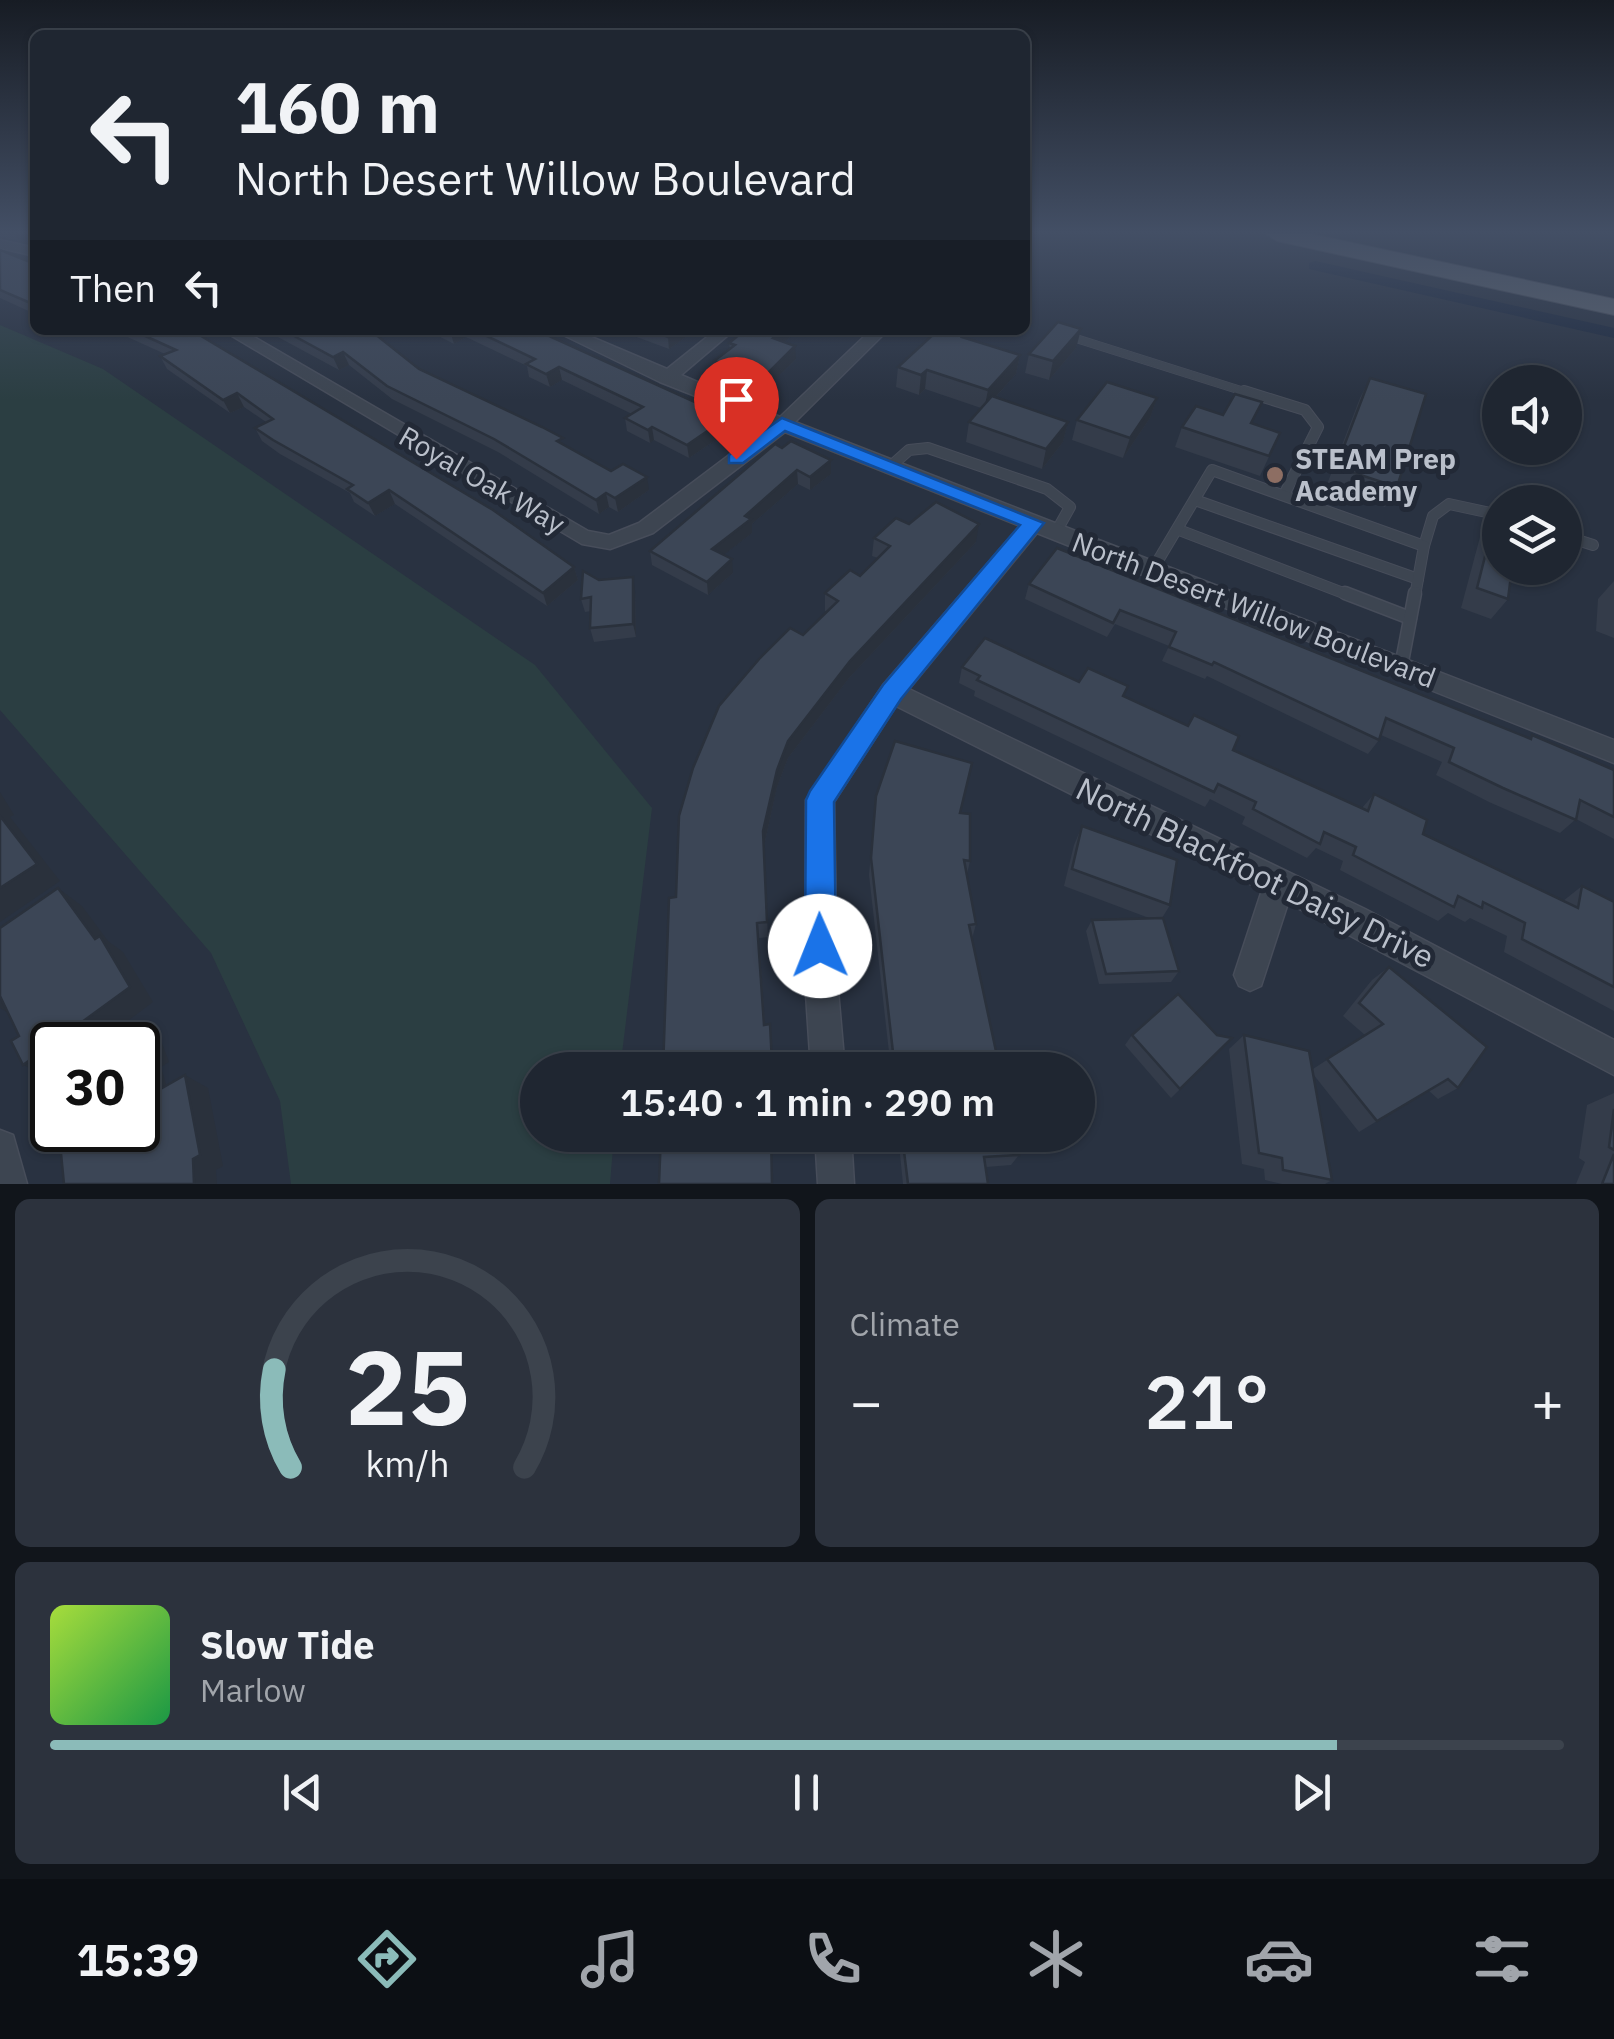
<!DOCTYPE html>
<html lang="en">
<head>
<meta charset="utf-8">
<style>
  body { margin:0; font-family:"IBM Plex Sans",sans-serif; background:#2c323d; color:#f1f3f6; height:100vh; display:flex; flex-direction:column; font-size:38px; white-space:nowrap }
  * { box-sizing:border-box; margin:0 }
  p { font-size:32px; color:#a1a5ab }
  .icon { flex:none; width:55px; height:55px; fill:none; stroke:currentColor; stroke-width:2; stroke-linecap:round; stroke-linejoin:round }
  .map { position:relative; height:1184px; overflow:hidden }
  .side { display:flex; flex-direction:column; gap:15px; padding:15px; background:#11151b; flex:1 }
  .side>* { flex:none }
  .hud { position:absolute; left:30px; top:30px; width:1000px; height:305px; border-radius:15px; box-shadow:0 2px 8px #0004,0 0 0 2px #3c434d; background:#1f2631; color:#f1f3f6; overflow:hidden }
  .fabs { position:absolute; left:1482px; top:365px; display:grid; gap:20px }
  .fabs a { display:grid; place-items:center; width:100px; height:100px; border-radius:50%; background:#1f2631; box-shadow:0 2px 8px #0004,0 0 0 2px #3c434d; font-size:50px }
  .speed { position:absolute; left:30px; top:1022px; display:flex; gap:20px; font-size:50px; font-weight:700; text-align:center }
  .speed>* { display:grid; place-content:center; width:130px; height:130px; border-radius:50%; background:#1f2631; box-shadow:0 2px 8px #0004,0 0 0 2px #3c434d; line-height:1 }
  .speed .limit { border:5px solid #111; border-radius:15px; background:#fff; color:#111 }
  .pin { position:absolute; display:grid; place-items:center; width:85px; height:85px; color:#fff; margin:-102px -42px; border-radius:50% 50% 50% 0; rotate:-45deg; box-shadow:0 0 10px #0007 }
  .pin .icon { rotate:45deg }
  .me { position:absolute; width:110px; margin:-55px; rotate:359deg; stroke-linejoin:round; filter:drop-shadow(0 0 8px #0008) }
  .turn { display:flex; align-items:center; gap:35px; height:210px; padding:0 40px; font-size:45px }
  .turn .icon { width:130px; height:130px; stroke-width:2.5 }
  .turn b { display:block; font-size:70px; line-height:85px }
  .then { display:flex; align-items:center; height:95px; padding:0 40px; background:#0003; gap:20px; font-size:38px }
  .big { font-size:75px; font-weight:600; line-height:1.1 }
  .side .card { flex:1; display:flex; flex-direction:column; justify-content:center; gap:15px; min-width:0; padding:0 35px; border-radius:15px; background:#2c323d }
  .side .dial { align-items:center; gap:0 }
  .dial svg { height:260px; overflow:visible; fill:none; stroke:#3c434d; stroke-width:7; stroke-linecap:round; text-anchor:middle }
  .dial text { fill:#f1f3f6; stroke:none }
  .song { display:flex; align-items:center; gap:30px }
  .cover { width:120px; height:120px; border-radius:15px; background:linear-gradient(135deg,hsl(80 70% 55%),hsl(140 70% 35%)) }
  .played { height:10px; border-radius:5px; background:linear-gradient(90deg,#8bbbb9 85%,#3c434d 85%) }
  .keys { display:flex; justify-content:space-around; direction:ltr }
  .heat { display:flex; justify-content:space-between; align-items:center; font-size:55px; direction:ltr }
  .side .tiles { flex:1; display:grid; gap:15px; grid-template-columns:1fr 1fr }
  .card:last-child { grid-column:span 2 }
  .trip { position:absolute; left:520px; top:1052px; width:575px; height:100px; border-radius:50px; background:#1f2631; box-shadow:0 2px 8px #0004,0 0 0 2px #3c434d; font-weight:600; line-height:100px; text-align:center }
  .menu { display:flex; height:160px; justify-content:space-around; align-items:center; background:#0c0f14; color:#a1a5ab }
  .menu .icon { width:70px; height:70px }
  .menu .active { color:#8bbbb9 }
  .menu b { font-size:45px; color:#f1f3f6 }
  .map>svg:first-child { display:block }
  .green { fill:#2b3e42 }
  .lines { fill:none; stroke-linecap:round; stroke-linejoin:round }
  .canal { fill:#1d293e; fill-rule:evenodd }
  .service-far2-casing { stroke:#474d5a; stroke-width:9 }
  .service-far1-casing { stroke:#474d5a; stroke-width:12 }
  .service-casing { stroke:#474d5a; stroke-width:15 }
  .minor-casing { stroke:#474d5a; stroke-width:3 }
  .primary-casing { stroke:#474d5a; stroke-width:2 }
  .service-far2 { stroke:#3d4551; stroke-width:8 }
  .service-far1 { stroke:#3d4551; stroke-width:10 }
  .service { stroke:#3d4551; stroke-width:12 }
  .minor { fill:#3d4551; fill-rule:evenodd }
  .primary { fill:#5c6470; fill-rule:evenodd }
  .wall { fill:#343c4a }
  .shaded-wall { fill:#2a313c }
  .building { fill:#3c4656; stroke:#2a313c; stroke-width:2.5 }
  .route { fill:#1a73e8; stroke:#114b97; stroke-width:2.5 }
  .education-dot { fill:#8d6e63; stroke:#222936; stroke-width:4 }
  .labels { text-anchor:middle; stroke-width:10; stroke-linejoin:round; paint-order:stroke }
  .poi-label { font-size:28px; font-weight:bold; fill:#bac0cb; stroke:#222936; text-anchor:start }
  .street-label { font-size:28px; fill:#bac0cb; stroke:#222936 }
  .near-street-label { font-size:32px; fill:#bac0cb; stroke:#222936 }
</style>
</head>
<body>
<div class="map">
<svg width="1614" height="1184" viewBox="0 0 1614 1184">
  <rect width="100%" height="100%" fill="#293241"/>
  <!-- green -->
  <path class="green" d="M0 325 103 369 535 665 652 808 620 1070H538V1135H614L610 1184H291L280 1101 211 953 0 710Z"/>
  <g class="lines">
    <!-- canal -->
    <path class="canal" d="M1315 261 1614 328V338L1309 269V263Z"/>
    <!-- service-far2 casing -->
    <g class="service-far2-casing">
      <path id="service-far2" d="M1065 335 1252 394"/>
    </g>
    <!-- service-far1 casing -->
    <g class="service-far1-casing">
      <g id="service-far1">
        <path d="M1244 391 1305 410 1318 427 1284 495"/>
        <path d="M891 466 909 450 928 448 1047 489 1070 507 1056 532"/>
        <path d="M1195 500 1418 579"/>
        <path d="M1179 530 1351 596"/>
        <path d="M1565 536 1593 545"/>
        <path d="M1424 546 1433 516 1449 504 1500 515"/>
        <path d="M1153 569 1212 470 1424 546 1415 596"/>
      </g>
    </g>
    <!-- service casing -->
    <g class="service-casing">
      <g id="service">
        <path d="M1345 593 1410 618"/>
        <path d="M1401 667 1415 593"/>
      </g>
    </g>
    <!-- minor casing -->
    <g class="minor-casing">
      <g id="minor">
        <path d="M0 240 35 248V256L0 248Z"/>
        <path d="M222 330H242L588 531 609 535 639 523 769 425 660 382 553 330H575L667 369 716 330H734L681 375 780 417 871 330H888L795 422 1614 740V763L1037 533 909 689 1365 909 1614 1040V1075L1288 903 1261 986 1250 991 1239 986 1234 975 1262 890 896 706 834 802 837 979 845 1070H811L805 979 806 800 883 685 1020 526 785 432 653 533 610 549 582 544Z"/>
        <path d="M0 1130 13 1135 27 1184H0Z"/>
        <path d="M815 1135H851L854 1184H818Z"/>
      </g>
    </g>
    <!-- primary casing -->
    <g class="primary-casing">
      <path id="primary" d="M1266 234H1311L1614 299V315L1277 241Z"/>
    </g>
    <!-- service-far2 -->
    <use href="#service-far2" class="service-far2"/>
    <!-- service-far1 -->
    <use href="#service-far1" class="service-far1"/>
    <!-- service -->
    <use href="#service" class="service"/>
    <!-- minor -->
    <use href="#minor" class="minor"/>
    <!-- primary -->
    <use href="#primary" class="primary"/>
  </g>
  <!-- wall -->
  <g class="wall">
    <path d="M0 234H35V237L19 241 0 237Z"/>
    <path d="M0 250 35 264V314L0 298Z"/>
    <path d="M1081 329 1076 348 1049 380 1025 373 1029 354Z"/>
    <path d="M112 330H191L574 567 578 580 547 606 395 504 375 516 354 502 350 493 280 454 262 441 255 428 266 422 244 407 230 413 167 369 160 356 165 354Z"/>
    <path d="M265 330H343L649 490 618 512 609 507 599 514 498 452 392 399 349 365 339 370Z"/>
    <path d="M427 330H536L717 412V419L722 421 723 435 689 458 654 440 650 443 627 431 625 418 632 414 562 380 550 387 529 377 527 366 466 337 454 344Z"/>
    <path d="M618 330H696L669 349Z"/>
    <path d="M745 330H799L784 342 796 359 763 391 715 374 714 361 730 349 729 343Z"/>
    <path d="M966 338 1020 355 1016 374 995 398 1068 422 1063 442 1042 469 966 442 969 422 981 408 925 389 919 395 896 387 898 367Z"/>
    <path d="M1370 378 1397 487 1385 507 1326 487 1360 398Z"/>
    <path d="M1157 398 1150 418 1123 458 1072 440 1077 420Z"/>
    <path d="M1223 415 1280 433 1260 476 1175 447 1182 427Z"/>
    <path d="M782 448 831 460V474L810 490 798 484 752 524V533L723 555 733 573 708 595 652 565 650 551Z"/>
    <path d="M1495 517 1500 568H1564L1559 574 1551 571 1540 583 1512 574 1508 599 1491 619 1461 608 1480 537Z"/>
    <path d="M909 524 976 542 849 678 788 758 777 787 764 846 768 937 759 938 765 1025 770 1024 772 1070H663L676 897 803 635 827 612 825 611V593L860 576 878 558 872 556 874 538Z"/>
    <path d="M1565 531 1576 554 1565 567Z"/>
    <path d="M1057 548 1529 738 1532 735 1614 770V839L1576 819 1560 833 1489 802 1436 775 1442 762 1381 735 1379 740 1368 754 1207 676 1205 679 1162 661 1169 646 1115 624 1107 637 1025 599 1029 584Z"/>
    <path d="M599 580 635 590 636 637 594 642 590 628 591 611 585 612 581 599Z"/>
    <path d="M1614 581V638L1596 631 1598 599Z"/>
    <path d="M962 667 1079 682 1128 686 1124 696 1233 750 1362 808 1374 794 1423 834 1563 901 1582 886 1614 902V1011L1504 952 1507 936 1470 918 1465 922 1448 913 1438 921 1340 870 1343 861 1316 848 1307 858 1242 824 1245 817 1210 799 1205 807 974 696 975 691 959 683Z"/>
    <path d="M876 796 960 813 970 861 967 874 976 924 972 939 1000 1070H891L869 875Z"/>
    <path d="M1082 826 1170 905 1162 918 1179 971 1171 982 1099 984 1086 931 1092 920 1149 918 1064 886 1074 845Z"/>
    <path d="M1389 967 1458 1088 1438 1099 1428 1090 1359 1132 1313 1074 1332 1180 1325 1184H1282L1265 1180 1264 1169 1242 1164 1229 1049 1244 1035 1313 1069 1365 1035 1343 1016 1372 980Z"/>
    <path d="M1132 1035H1217L1232 1038 1171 1098 1125 1045Z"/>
    <path d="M1614 1093V1184H1576L1585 1162 1579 1158 1587 1105Z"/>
    <path d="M898 1135H1014L1019 1155 1011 1165 986 1167 988 1184H903Z"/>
  </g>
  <!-- shaded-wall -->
  <g class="shaded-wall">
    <path d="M15 234H35V237L19 241Z"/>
    <path d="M1081 329 1076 348 1049 380 1053 361Z"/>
    <path d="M452 330H464L466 337 454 344 450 331Z"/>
    <path d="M677 330H696L669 349 668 337Z"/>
    <path d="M783 330H799L773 351V338Z"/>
    <path d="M795 346 796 359 763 391V378Z"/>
    <path d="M343 352 349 365 339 370 333 357Z"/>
    <path d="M1020 355 1016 374 984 410 988 390Z"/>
    <path d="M559 367 562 380 550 387 546 374Z"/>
    <path d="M927 370 925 389 919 395 921 375Z"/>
    <path d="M237 393 244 407 230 413 223 400Z"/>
    <path d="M1157 398 1150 418 1123 458 1130 438Z"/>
    <path d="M717 412 718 424 722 421 723 435 689 458 687 445 711 416Z"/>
    <path d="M1068 422 1063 442 1042 469 1046 449Z"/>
    <path d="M652 427 654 440 650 443 648 430Z"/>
    <path d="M831 460V474L810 490V477Z"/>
    <path d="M797 470 798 484 752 524V533L713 563 712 549 745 516Z"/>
    <path d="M647 477 649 490 618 512 615 498Z"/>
    <path d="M389 490 395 504 375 516 368 503Z"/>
    <path d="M606 493 609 507 599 514 596 500Z"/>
    <path d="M979 524 976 542 849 678 788 758 777 787 764 846 768 937 763 831 777 770 788 741 850 661Z"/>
    <path d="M732 559 733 573 708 595 707 582Z"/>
    <path d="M574 567 578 580 547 606 543 593Z"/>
    <path d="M633 577 635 590 636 637 633 624Z"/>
    <path d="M0 792 14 815 10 817 60 881 0 922Z"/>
    <path d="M58 888 82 906 108 941 123 952 153 1002 96 1045H52V1077L51 1078 23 1065 95 939Z"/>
    <path d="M0 996 18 1018 0 1008Z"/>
    <path d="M137 1023 160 1038 169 1062 161 1067 173 1108 150 1095 138 1054Z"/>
    <path d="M185 1075 208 1088 223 1166 216 1170 217 1184H194Z"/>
  </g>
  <!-- building -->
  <g class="building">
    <path d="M0 250 35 264V305L0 290Z"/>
    <path d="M1058 322 1081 329 1053 361 1029 354Z"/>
    <path d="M132 330H191L493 510 574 567 543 593 389 490 368 503 347 489 353 485 273 440 255 428 273 419 237 393 223 400 160 356 176 350Z"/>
    <path d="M283 330H370L419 369 542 427 563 438 557 441 611 471 623 464 647 477 615 498 606 493 596 500 494 439 387 386 343 352 333 357Z"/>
    <path d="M474 330H536L717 412 711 416 722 421 687 445 652 427 648 430 625 418 643 407 559 367 546 374 526 364 535 359Z"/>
    <path d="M650 330H677L668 337Z"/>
    <path d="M745 330H783L773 338 795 346 763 378 714 361 735 345 729 343Z"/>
    <path d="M938 330H960L966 332 962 337 1020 355 988 390 927 370 921 375 898 367Z"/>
    <path d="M1370 378 1426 394 1397 487 1336 467Z"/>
    <path d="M1107 382 1157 398 1130 438 1077 420Z"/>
    <path d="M1235 394 1262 402 1251 423 1280 433 1269 456 1182 427 1196 406 1223 415Z"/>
    <path d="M992 396 1068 422 1046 449 969 422Z"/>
    <path d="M791 441 831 460 810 477 797 470 745 516 751 519 712 549 732 559 707 582 650 551 775 444 782 448Z"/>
    <path d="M936 502 979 524 850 661 788 741 777 770 763 831 767 922 757 923 764 1025 770 1024 772 1063 761 1064 762 1070H663L669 898 676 897 679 816 693 768 719 706 760 658 790 628 803 635 838 601 825 593 850 570 860 576 890 546 874 538 896 518 909 524Z"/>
    <path d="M1495 517 1500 518V568H1512L1508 599 1477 588Z"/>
    <path d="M1565 531 1578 535 1576 554 1565 550Z"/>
    <path d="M1057 548 1531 739 1532 735 1614 770V817L1580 800 1576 820 1503 788 1449 762 1454 748 1386 718 1379 740 1214 662 1212 665 1169 647 1176 632 1120 610 1113 623 1029 584Z"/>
    <path d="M583 571 599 580 633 577V624L590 628 591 597 581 599Z"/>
    <path d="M985 638 1079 682 1088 668 1128 686 1123 696 1188 726 1194 715 1239 736 1233 750 1368 811 1374 794 1427 820 1423 834 1578 908 1582 886 1614 902V987L1522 939 1525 923 1483 902 1482 908 1458 896 1454 907 1353 855 1356 847 1324 832 1320 844 1253 809 1256 802 1218 784 1214 792 977 680 980 676 962 667Z"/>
    <path d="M895 741 972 763 960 813 970 814V861L964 860 976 924 969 925 1000 1070H895L871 858 876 796Z"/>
    <path d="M0 816 37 864 0 888Z"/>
    <path d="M1082 826 1177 860 1170 905 1072 869Z"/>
    <path d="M58 888 95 939 100 936 130 987 23 1065 11 1041 19 1036 0 996V928Z"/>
    <path d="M1163 918 1179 971 1106 974 1092 920Z"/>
    <path d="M1389 967 1487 1047 1458 1088 1448 1079 1377 1121 1327 1059 1383 1024 1359 1003Z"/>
    <path d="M1178 994 1217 1035 1232 1038 1180 1089 1132 1035Z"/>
    <path d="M137 1023 146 1048 138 1053V1045H102Z"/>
    <path d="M1244 1035 1309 1051 1332 1180 1283 1170 1282 1158 1259 1153Z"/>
    <path d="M138 1054 150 1095 185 1075 200 1155 193 1159 194 1184H64L59 1133 52 1138 38 1084 52 1075V1130H138Z"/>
    <path d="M1614 1109V1150L1609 1147Z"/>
    <path d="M661 1135H771L772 1184H659Z"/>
    <path d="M902 1135H1014L1019 1155 984 1157 988 1184H908Z"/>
    <path d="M1614 1154V1184H1602Z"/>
  </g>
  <!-- sky -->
  <linearGradient id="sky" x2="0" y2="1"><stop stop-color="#171c24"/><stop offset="0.58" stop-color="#434f65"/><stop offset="1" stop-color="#434f65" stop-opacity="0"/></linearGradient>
  <rect width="1614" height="400" fill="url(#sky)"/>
  <!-- route -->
  <path class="route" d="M782 418 1044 523 901 699 834 802 836 946 832 957 820 962 809 957 805 946 806 800 810 791 883 685 1020 525 785 431 743 463H729V455Z"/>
  <!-- markers -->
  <circle class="education-dot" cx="1275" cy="475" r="10"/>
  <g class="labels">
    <!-- poi labels -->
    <g class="poi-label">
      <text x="1295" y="469">STEAM Prep<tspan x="1295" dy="32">Academy</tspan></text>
    </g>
    <!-- street labels -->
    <g class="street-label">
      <text transform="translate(482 480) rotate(30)" y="10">Royal Oak Way</text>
      <text transform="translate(1254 610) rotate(21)" y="10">North Desert Willow Boulevard</text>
    </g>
    <!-- near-street labels -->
    <g class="near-street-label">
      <text transform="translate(1255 873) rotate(26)" y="11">North Blackfoot Daisy Drive</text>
    </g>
  </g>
</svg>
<div class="fabs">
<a><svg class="icon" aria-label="sound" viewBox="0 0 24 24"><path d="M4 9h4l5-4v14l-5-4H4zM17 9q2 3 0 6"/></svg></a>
<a><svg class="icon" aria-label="layers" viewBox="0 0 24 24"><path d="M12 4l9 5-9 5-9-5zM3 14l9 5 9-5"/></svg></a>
</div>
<div class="speed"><div class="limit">30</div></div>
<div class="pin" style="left:736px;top:459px;background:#d93025"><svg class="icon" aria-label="arrive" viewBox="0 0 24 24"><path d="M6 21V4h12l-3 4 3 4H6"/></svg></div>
<svg class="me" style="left:820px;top:946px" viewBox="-20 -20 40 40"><circle r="19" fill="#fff"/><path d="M0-13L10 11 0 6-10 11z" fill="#1a73e8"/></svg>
<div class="trip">15:40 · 1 min · 290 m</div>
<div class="hud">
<div class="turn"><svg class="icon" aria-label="left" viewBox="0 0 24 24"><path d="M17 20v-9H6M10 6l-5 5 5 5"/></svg><div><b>160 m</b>North Desert Willow Boulevard</div></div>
<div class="then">Then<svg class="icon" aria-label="left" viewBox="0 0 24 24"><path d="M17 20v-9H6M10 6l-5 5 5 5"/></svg></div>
</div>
</div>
<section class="side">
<div class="tiles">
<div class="card dial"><svg viewBox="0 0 100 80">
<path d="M14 69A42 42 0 1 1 86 69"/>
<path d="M14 69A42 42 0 0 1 9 39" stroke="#8bbbb9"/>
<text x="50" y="56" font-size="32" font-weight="700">25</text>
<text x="50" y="72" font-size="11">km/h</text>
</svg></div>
<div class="card"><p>Climate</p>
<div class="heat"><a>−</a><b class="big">21°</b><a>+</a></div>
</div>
<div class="card">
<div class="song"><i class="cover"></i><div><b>Slow Tide</b><p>Marlow</p></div></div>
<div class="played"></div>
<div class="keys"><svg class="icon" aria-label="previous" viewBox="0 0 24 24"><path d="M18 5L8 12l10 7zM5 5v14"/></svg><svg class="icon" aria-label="pause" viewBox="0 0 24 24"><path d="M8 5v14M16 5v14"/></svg><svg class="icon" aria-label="next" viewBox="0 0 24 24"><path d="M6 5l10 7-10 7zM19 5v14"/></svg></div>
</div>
</div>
</section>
<nav class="menu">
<b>15:39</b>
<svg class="icon active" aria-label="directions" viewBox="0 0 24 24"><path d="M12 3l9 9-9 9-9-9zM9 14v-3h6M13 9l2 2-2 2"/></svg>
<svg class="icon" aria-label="music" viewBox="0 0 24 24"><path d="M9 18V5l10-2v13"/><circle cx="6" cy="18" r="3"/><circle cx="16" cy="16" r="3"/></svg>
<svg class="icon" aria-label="phone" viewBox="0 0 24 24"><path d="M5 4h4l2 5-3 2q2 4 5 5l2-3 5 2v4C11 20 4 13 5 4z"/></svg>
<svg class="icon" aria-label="climate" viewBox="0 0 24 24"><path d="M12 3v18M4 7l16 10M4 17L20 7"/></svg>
<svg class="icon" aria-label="car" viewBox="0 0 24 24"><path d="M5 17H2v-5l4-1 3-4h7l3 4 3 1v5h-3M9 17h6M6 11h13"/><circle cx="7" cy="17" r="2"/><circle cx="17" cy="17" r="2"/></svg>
<svg class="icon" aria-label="filters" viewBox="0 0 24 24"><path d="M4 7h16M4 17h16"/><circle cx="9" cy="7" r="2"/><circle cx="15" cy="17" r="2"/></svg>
</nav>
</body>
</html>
